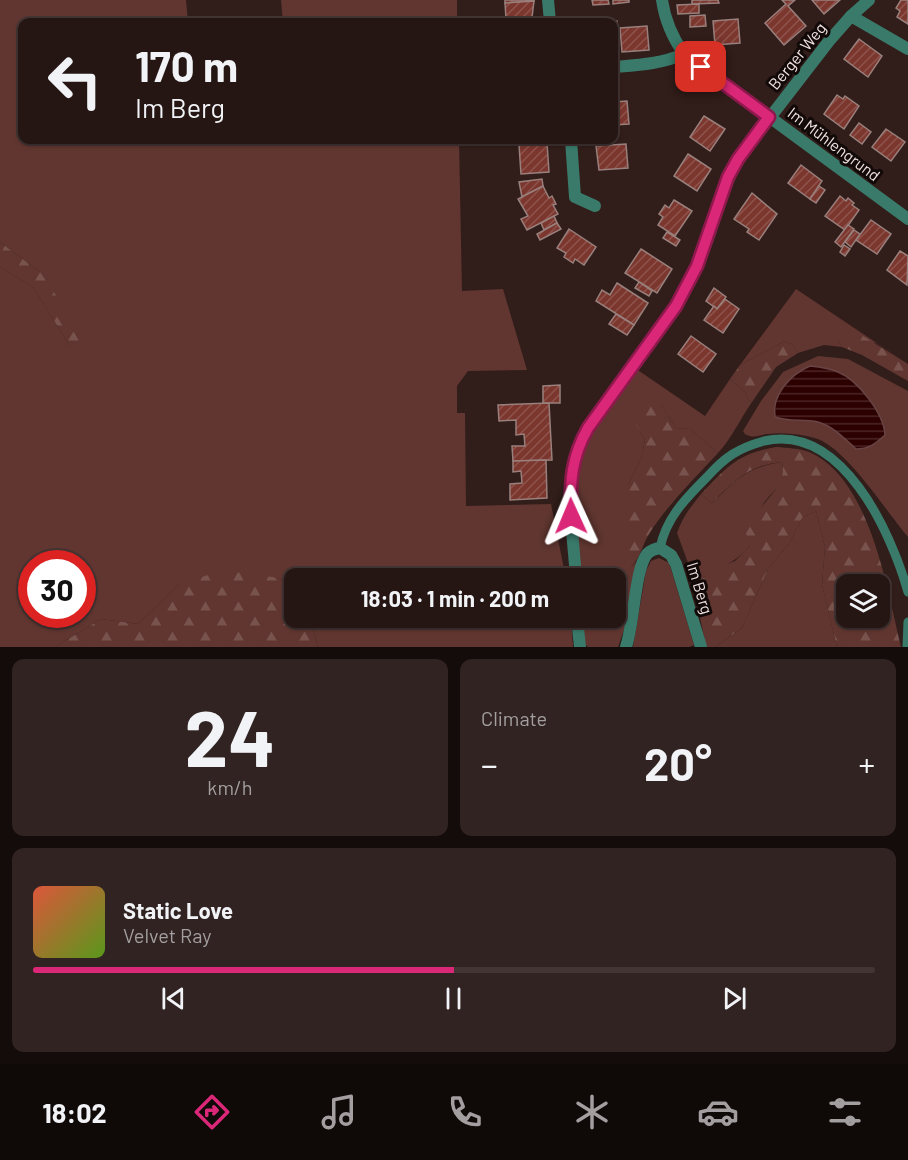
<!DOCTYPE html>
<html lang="en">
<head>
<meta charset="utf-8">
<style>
  body { margin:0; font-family:Barlow,sans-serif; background:#312322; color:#f1f3f6; height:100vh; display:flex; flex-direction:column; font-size:22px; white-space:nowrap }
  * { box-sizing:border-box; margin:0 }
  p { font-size:20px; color:#a39fa0 }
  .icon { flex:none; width:33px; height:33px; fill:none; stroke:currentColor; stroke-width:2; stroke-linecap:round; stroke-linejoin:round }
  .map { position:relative; height:647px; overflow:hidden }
  .panel { display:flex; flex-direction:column; gap:12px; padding:12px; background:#140c0b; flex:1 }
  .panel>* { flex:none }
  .top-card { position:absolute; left:18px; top:18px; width:600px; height:126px; border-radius:12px; box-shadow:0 2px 4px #0004,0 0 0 2px #423534; background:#251614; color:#f1f3f6; overflow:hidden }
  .fabs { position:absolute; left:836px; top:574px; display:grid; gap:12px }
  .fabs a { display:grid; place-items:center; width:54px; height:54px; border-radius:12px; background:#251614; box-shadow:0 2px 4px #0004,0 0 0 2px #423534; font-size:30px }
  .speed { position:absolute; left:18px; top:550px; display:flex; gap:12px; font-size:30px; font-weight:700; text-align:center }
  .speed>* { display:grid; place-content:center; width:78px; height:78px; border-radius:50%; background:#251614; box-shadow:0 2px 4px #0004,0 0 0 2px #423534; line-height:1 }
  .speed .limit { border:9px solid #d22; background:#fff; color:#111 }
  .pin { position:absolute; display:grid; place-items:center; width:51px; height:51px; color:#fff; margin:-26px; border-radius:12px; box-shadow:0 3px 9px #0006 }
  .me { position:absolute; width:66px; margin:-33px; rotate:359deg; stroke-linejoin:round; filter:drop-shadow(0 0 4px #0008) }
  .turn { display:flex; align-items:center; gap:21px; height:126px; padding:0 18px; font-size:27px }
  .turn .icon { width:78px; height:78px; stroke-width:2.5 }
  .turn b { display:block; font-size:42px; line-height:51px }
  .big { font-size:45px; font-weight:700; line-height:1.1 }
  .panel .card { flex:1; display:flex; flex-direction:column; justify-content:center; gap:9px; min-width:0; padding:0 21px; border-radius:12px; background:#312322 }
  .panel .dial { align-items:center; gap:0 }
  .dial b { font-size:78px; line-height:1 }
  .song { display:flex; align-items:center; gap:18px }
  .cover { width:72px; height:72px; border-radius:9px; background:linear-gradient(135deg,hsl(10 70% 55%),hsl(90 70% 35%)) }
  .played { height:6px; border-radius:3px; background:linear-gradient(90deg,#db2777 50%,#423534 50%) }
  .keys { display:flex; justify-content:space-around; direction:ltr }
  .heat { display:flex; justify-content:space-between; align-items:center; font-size:33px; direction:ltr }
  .panel .tiles { flex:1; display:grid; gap:12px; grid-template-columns:1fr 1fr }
  .card:last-child { grid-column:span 2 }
  .trip { position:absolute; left:284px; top:568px; width:342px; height:60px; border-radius:12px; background:#251614; box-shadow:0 2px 4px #0004,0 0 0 2px #423534; font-weight:700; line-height:60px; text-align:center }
  .menu { display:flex; height:96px; justify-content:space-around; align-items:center; background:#0f0908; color:#a39fa0 }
  .menu .icon { width:42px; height:42px }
  .menu .current { color:#db2777 }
  .menu b { font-size:27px; color:#f1f3f6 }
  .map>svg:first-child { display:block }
  .green { fill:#613630; fill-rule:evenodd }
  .forest { fill:url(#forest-firs); fill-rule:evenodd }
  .water { fill:url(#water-rules); stroke:#684444; stroke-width:1.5 }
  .building { fill:url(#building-hatch); stroke:#99807c; stroke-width:1.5 }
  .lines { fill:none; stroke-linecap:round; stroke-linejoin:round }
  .service { stroke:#397a6a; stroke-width:9 }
  .minor { stroke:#397a6a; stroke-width:12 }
  .route-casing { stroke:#8e194d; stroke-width:15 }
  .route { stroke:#db2777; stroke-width:10 }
  .labels { text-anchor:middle; stroke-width:6; stroke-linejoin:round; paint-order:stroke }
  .street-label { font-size:16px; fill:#f1e3e1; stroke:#120a08 }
</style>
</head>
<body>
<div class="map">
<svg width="908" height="647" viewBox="0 0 908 647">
  <defs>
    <pattern id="forest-firs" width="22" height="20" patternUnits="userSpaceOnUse" patternTransform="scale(1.5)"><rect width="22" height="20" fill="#613630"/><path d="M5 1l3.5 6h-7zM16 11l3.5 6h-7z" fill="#78534e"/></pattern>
    <pattern id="water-rules" width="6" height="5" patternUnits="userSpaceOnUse" patternTransform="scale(1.5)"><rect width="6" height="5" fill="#2d0000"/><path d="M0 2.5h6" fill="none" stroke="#4c2525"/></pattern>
    <pattern id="building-hatch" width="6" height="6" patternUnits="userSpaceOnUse" patternTransform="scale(1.5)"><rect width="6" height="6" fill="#7b362e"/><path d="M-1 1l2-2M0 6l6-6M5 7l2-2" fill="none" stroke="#8e534c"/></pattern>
  </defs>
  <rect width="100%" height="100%" fill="#311d1a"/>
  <!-- green -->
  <g class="green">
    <path d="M0 0H186L188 22H22V140H459L462 291 503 289 527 370 468 371 457 386V413H465L466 506 551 504 566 579H294V592L279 578 178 585 138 624 101 619 55 647H0V267L33 287 71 348 40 272 0 242ZM32 564H82V615H32Z"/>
    <path d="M281 0H457V22H283Z"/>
    <path d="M796 289 908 364 876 343 838 340 842 347 824 345 798 353 792 344 785 341 740 365Z"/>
    <path d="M818 356 848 359 908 391V537C886 511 848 451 818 439 802 434 784 432 768 434 762 434 756 438 750 436 745 435 745 434 743 431L761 401 783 372Z"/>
    <path d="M626 362 705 416 730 379 745 392 748 400 752 402C740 419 732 438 718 453L690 429 676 428 661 404 636 425 645 440 641 459 628 485 631 567 637 561 626 624 618 647H588L585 644 583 618H615V579H581C579 537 569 485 587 445 600 418 621 397 636 371Z"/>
    <path d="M782 462C787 490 767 491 760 511 756 522 756 538 749 547 736 563 714 570 698 581V590L677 533C682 518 691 506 701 494L712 503C738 478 746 468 782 462Z"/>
    <path d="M816 511 825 547 822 585 837 647H715L742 628 769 567 789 544 802 518Z"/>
    <path d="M659 558 669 563 671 569 694 645 689 647H633L646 571 651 561Z"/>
    <path d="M310 618H571L573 647H318Z"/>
  </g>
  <!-- forest -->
  <g class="forest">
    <path d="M0 242 40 272 87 340 71 348 33 287 0 267Z"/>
    <path d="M846 329 858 333 908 364V381L862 355 842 347 838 340 840 332Z"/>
    <path d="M785 341 792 344 798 353 776 367 752 402 748 400 745 392 730 379 740 365Z"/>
    <path d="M651 397 661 404 676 428 690 429 718 453C695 478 670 502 651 531 643 542 641 557 631 567L622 563 628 485 641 459 645 440 636 425 633 403Z"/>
    <path d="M776 447C787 448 799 448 809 452 870 478 887 589 901 647H837L822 585 825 547 816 511 802 518 789 544 769 567 742 628 715 647H706L700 617 698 582 715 569 735 561 750 546 746 533C751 525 755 516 761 508 772 493 786 483 782 462 749 465 734 481 712 503L701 494C727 467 737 454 776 447ZM846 585H879V618H846Z"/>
    <path d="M223 570 279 578 294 592V618H310L318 647H55L101 619 138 624 178 585Z"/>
  </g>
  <!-- water -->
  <path class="water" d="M810 366C820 367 829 368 838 372 858 380 884 414 885 435 875 444 869 449 856 449 845 439 833 426 818 422 804 419 789 422 775 417 771 395 791 374 810 366Z"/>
  <!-- building -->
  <g class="building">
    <path d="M505 0H534V1L505 3Z"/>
    <path d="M592 0H608L609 4 593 5Z"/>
    <path d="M613 0H629V2L613 4Z"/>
    <path d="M692 0H718L719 3 692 4Z"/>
    <path d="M782 0H795L788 6 806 26 784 45 765 23 786 4Z"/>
    <path d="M812 0H840L824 14Z"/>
    <path d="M901 0H908V24L897 17 900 11 896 8Z"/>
    <path d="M534 1 532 17 506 19 505 3Z"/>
    <path d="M699 4V13L678 14 677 5Z"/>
    <path d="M705 15 706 26 690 27V16Z"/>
    <path d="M738 19 740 43 715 45 713 21Z"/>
    <path d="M617 21 619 44 614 45V22H609Z"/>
    <path d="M647 26 649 50 622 52 620 28Z"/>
    <path d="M859 39 882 56 868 77 844 59Z"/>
    <path d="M837 95 843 99 845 96 859 106 844 129 824 114Z"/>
    <path d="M627 101 629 124 614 125V102Z"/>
    <path d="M704 116 725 129 710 151 690 137Z"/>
    <path d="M859 123 871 132 862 144 850 135Z"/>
    <path d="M886 129 905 142 891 161 872 147Z"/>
    <path d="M547 143 549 172 521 174 519 145Z"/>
    <path d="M626 144 628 168 599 170 596 146Z"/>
    <path d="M688 154 711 169 697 191 674 176Z"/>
    <path d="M801 165 822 181 810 199 788 183Z"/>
    <path d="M542 179 543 186 522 197 519 182Z"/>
    <path d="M543 186 549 198 552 196 556 204 553 205 558 214 527 230 521 219 528 216 518 199Z"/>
    <path d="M819 186 825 190 816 203 810 199Z"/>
    <path d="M752 193 777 214 759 240 747 232 749 229 734 219Z"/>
    <path d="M840 196 846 201 848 198 854 203 852 205 859 210 845 230 825 216Z"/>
    <path d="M674 200 692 211 675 236 658 225 663 217 659 214 665 205 669 208Z"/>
    <path d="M554 216 557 223 544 230 541 223Z"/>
    <path d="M871 220 891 234 877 254 856 240Z"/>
    <path d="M557 223 561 229 540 240 537 234Z"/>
    <path d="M848 225 854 229 841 247 835 242Z"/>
    <path d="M569 229 596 247 584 265 575 259 573 263 564 257 566 253 557 248Z"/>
    <path d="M854 230 860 234 851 247 845 242Z"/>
    <path d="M667 232 680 240 676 246 663 238Z"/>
    <path d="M844 245 850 249 845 256 840 252Z"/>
    <path d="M641 249 672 269 657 293 625 273Z"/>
    <path d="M900 251 908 256 907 285 887 270Z"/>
    <path d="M639 282 652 291 649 296 635 288Z"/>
    <path d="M617 283 648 303 634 325 596 301 602 290 610 295Z"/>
    <path d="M714 288 726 297 717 309 706 301Z"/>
    <path d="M725 299 739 309 723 333 704 320 714 306 717 309Z"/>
    <path d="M616 314 634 325 627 335 609 324Z"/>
    <path d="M691 336 716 354 703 372 678 354Z"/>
    <path d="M560 385V403H543V386Z"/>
    <path d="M549 403 552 460 513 461 512 446H525L524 434 516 435V420L499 421 498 405Z"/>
    <path d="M546 460 547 498 510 500V484L522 483 521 471 513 472V461Z"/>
  </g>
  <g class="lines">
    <!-- service -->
    <g class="service">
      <path d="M660 548C666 518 686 498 707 477 725 457 738 448 764 441 842 423 891 532 908 592"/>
      <path d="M907 647 908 622"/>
    </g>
    <!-- minor -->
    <g class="minor">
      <path d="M548 0 550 22"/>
      <path d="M662 0C665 21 672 37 684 54L908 219"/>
      <path d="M851 16 908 49"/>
      <path d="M614 67C638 65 661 64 684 54"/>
      <path d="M571 140 575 197 595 206"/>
      <path d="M576 579C573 527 561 476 588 428 625 376 667 327 695 270 713 234 719 194 738 159L829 41 851 16 869 0"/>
      <path d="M577 618 580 647"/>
      <path d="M626 647C634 623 635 569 647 554 651 550 654 549 660 548L671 555 676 564 701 647"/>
    </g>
  </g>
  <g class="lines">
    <!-- route casing -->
    <g class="route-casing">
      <path id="route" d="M571 516C570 482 571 458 588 428L676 306 697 266 728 177 738 159 769 117 701 67"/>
    </g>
    <!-- route -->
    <use href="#route" class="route"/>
  </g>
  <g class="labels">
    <!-- street labels -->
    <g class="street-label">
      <text transform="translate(797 56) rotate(-51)" y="6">Berger Weg</text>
      <text transform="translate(834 144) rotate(37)" y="6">Im Mühlengrund</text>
      <text transform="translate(700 588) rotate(73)" y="6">Im Berg</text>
    </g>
  </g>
</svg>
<div class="fabs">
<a><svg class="icon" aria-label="layers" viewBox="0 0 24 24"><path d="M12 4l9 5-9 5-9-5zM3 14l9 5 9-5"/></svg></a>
</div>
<div class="speed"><div class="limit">30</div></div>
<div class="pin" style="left:701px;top:67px;background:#d93025"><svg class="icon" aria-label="arrive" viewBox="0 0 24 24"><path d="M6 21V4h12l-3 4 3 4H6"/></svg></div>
<svg class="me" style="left:571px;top:516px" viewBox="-20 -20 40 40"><path d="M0-17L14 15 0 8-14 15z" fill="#db2777" stroke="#fff" stroke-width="4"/></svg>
<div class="trip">18:03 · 1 min · 200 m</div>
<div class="top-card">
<div class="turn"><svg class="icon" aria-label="left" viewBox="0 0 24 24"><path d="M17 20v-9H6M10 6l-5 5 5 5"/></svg><div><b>170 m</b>Im Berg</div></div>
</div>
</div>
<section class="panel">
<div class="tiles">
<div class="card dial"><b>24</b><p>km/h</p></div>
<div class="card"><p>Climate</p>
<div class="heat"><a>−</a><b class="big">20°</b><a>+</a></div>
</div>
<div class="card">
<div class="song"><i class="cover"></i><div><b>Static Love</b><p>Velvet Ray</p></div></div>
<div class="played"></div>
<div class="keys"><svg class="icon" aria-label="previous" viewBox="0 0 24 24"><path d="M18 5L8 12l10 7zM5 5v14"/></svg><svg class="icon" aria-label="pause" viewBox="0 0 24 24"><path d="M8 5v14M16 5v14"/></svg><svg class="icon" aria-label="next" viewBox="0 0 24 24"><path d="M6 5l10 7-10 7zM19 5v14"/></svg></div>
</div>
</div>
</section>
<nav class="menu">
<b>18:02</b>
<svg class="icon current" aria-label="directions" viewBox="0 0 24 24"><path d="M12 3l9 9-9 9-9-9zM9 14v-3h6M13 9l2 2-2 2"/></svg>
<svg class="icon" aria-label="music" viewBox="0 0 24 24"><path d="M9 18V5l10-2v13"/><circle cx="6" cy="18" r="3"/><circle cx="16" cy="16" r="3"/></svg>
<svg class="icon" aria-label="phone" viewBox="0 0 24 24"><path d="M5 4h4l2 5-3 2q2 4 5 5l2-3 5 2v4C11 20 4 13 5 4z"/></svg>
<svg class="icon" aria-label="climate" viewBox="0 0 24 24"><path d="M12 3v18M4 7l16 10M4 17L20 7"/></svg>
<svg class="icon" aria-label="car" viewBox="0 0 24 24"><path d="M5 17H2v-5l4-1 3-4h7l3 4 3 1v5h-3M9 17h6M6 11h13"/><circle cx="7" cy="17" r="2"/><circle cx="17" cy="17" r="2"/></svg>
<svg class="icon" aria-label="filters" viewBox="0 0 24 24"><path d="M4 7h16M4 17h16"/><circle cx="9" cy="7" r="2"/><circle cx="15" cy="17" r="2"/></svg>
</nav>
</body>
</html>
